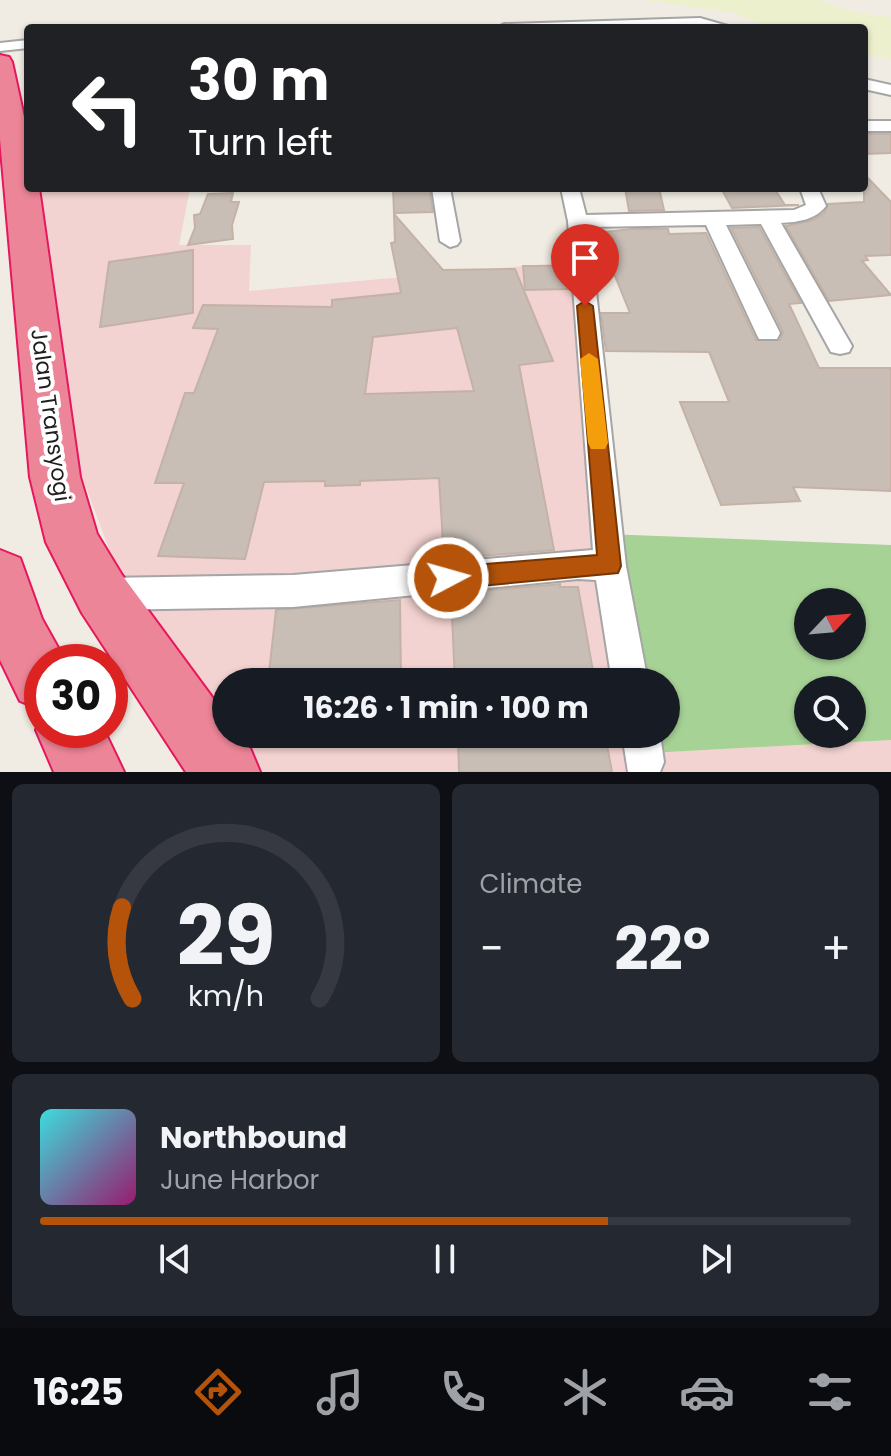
<!DOCTYPE html>
<html lang="en">
<head>
<meta charset="utf-8">
<style>
  body { margin:0; font-family:Poppins,sans-serif; background:#242831; color:#f1f3f6; height:100vh; display:flex; flex-direction:column; font-size:30px; white-space:nowrap }
  * { box-sizing:border-box; margin:0 }
  p { font-size:26px; color:#9ea1a6 }
  .icon { flex:none; width:44px; height:44px; fill:none; stroke:currentColor; stroke-width:2; stroke-linecap:round; stroke-linejoin:round }
  .map { position:relative; height:772px; overflow:hidden }
  .drawer { display:flex; flex-direction:column; gap:12px; padding:12px; background:#0d0f14; flex:1 }
  .drawer>* { flex:none }
  .hud { position:absolute; left:24px; top:24px; width:844px; height:168px; border-radius:8px; box-shadow:0 2px 6px #0004; background:#202124; color:#fff; overflow:hidden }
  .needle { width:52px; rotate:64deg }
  .controls { position:absolute; left:794px; top:588px; display:grid; gap:16px }
  .controls a { display:grid; place-items:center; width:72px; height:72px; border-radius:50%; background:#171b24; box-shadow:0 2px 6px #0004; font-size:40px }
  .speed { position:absolute; left:24px; top:644px; display:flex; gap:16px; font-size:40px; font-weight:700; text-align:center }
  .speed>* { display:grid; place-content:center; width:104px; height:104px; border-radius:50%; background:#171b24; box-shadow:0 2px 6px #0004; line-height:1 }
  .speed .limit { border:12px solid #d22; background:#fff; color:#111 }
  .pin { position:absolute; display:grid; place-items:center; width:68px; height:68px; color:#fff; margin:-82px -34px; border-radius:50% 50% 50% 0; rotate:-45deg; box-shadow:0 0 8px #0007 }
  .pin .icon { rotate:45deg }
  .me { position:absolute; width:88px; margin:-44px; rotate:84deg; stroke-linejoin:round; filter:drop-shadow(0 0 6px #0008) }
  .turn { display:flex; align-items:center; gap:28px; height:168px; padding:0 32px; font-size:36px }
  .turn .icon { width:104px; height:104px; stroke-width:2.5 }
  .turn b { display:block; font-size:56px; line-height:68px }
  .big { font-size:60px; font-weight:700; line-height:1.1 }
  .drawer .widget { flex:1; display:flex; flex-direction:column; justify-content:center; gap:12px; min-width:0; padding:0 28px; border-radius:12px; background:#242831 }
  .drawer .dial { align-items:center; gap:0 }
  .dial svg { height:208px; overflow:visible; fill:none; stroke:#363941; stroke-width:7; stroke-linecap:round; text-anchor:middle }
  .dial text { fill:#f1f3f6; stroke:none }
  .song { display:flex; align-items:center; gap:24px }
  .cover { width:96px; height:96px; border-radius:12px; background:linear-gradient(135deg,hsl(180 70% 55%),hsl(320 70% 35%)) }
  .played { height:8px; border-radius:4px; background:linear-gradient(90deg,#b45309 70%,#363941 70%) }
  .keys { display:flex; justify-content:space-around; direction:ltr }
  .heat { display:flex; justify-content:space-between; align-items:center; font-size:44px; direction:ltr }
  .drawer .tiles { flex:1; display:grid; gap:12px; grid-template-columns:1fr 1fr }
  .widget:last-child { grid-column:span 2 }
  .trip { position:absolute; left:212px; top:668px; width:468px; height:80px; border-radius:40px; background:#171b24; box-shadow:0 2px 6px #0004; font-weight:700; line-height:80px; text-align:center }
  .tab-bar { display:flex; height:128px; justify-content:space-around; align-items:center; background:#090b0e; color:#9ea1a6 }
  .tab-bar .icon { width:56px; height:56px }
  .tab-bar .selected { color:#b45309 }
  .tab-bar b { font-size:36px; color:#f1f3f6 }
  .map>svg:first-child { display:block }
  .commercial { fill:#f2d3d1 }
  .farmland { fill:#edf0cd }
  .forest { fill:#a7d295; fill-rule:evenodd }
  .building { fill:#c8beb6; stroke:#c3b2a5; stroke-width:2; fill-rule:evenodd }
  .lines { fill:none; stroke-linecap:round; stroke-linejoin:round }
  .street-casing { stroke:#a5a5a5; stroke-width:4 }
  .highway-casing { stroke:#e7175e; stroke-width:4 }
  .street { fill:#fff; fill-rule:evenodd }
  .highway { fill:#ed8598; fill-rule:evenodd }
  .route { fill:#b45309; stroke:#753606; stroke-width:2 }
  .slow { fill:#f59e0b }
  .labels { text-anchor:middle; stroke-width:8; stroke-linejoin:round; paint-order:stroke }
  .street-label { font-size:22px; fill:#1e1e1e; stroke:#fff }
</style>
</head>
<body>
<div class="map">
<svg width="891" height="772" viewBox="0 0 891 772">
  <rect width="100%" height="100%" fill="#f0ece3"/>
  <!-- commercial -->
  <path class="commercial" d="M38 188H190L179 245H251L249 291 590 260 628 682H226V734H644L650 753 891 740V772H251L129 603 73 452Z"/>
  <!-- farmland -->
  <path class="farmland" d="M644 0H817L858 13 891 17V60L864 53V28H769L736 13Z"/>
  <!-- forest -->
  <path class="forest" d="M605 534 891 545V740L650 753 644 734H666V682H628ZM808 602H852V646H808ZM808 690H852V734H808Z"/>
  <!-- building -->
  <g class="building">
    <path d="M864 134H891V153L864 154Z"/>
    <path d="M864 174 891 202V255L865 256 868 260 862 261 891 295 829 301 786 226 813 220 824 213 828 204 864 202Z"/>
    <path d="M393 188H429L433 212 394 213Z"/>
    <path d="M625 188H659L664 210 629 211Z"/>
    <path d="M721 188H774L785 205H799L732 208Z"/>
    <path d="M233 193 231 202H239L232 225 233 239 188 245 195 228 194 215 200 214 208 194Z"/>
    <path d="M394 214 443 270 515 269 553 361 519 365 554 550 444 559 439 478 360 481V485L325 486V481L264 482 245 559 158 556 184 483H155L185 393H194L218 329 193 328 203 305 332 307V300L401 293 391 243 395 242ZM457 328 474 391 365 394 373 337Z"/>
    <path d="M759 227 801 303 789 304 819 368H891V491L793 487 800 501 721 505 680 402H729L709 352 606 351 601 313H630L611 266H615L603 232 632 229H668L669 234 706 233 756 340H780L783 332 731 228Z"/>
    <path d="M193 250V313L100 327 109 262Z"/>
    <path d="M523 266H565L569 289 525 290Z"/>
    <path d="M560 584V587H578L595 682H455L451 594Z"/>
    <path d="M400 600 401 682H268L276 610Z"/>
    <path d="M458 734H605L612 772H459Z"/>
  </g>
  <g class="lines">
    <!-- street casing -->
    <g class="street-casing">
      <g id="street">
        <path d="M700 18 735 28H497L504 24Z"/>
        <path d="M28 40V48L0 51V43Z"/>
        <path d="M864 79 891 85V95L864 89Z"/>
        <rect x="864" y="121" width="27" height="10"/>
        <path d="M432 188H450L460 241 457 245 450 247 440 241Z"/>
        <path d="M561 188H579L586 215 794 210 806 205 800 188H818L826 206C815 220 798 222 781 223L852 346 849 352 840 354 831 352 761 224 726 225 780 333 777 339H759L756 333 706 225 589 227 626 566 648 682H612L596 580 578 579 293 607 103 610 91 605 86 594 91 583 103 578 293 575 593 550 568 221Z"/>
        <path d="M622 734H660L664 762 660 772H628Z"/>
      </g>
    </g>
    <!-- highway casing -->
    <g class="highway-casing">
      <g id="highway">
        <path d="M0 55 9 57 12 62 28 135V188H39L80 477 97 534 122 575 226 716V734H239L250 748 260 772H186L82 613 46 542 30 477 0 139Z"/>
        <path d="M0 550 20 558 42 619 66 662H42V710L20 701 0 660Z"/>
        <path d="M42 714V730H104L124 772H54L36 730Z"/>
      </g>
    </g>
    <!-- street -->
    <use href="#street" class="street"/>
    <!-- highway -->
    <use href="#highway" class="highway"/>
  </g>
  <!-- route -->
  <path class="route" d="M585 301 593 306 621 566 618 573 448 589 440 586 437 578 440 570 448 567 597 555 577 306Z"/>
  <!-- slow -->
  <path class="slow" d="M589 353 598 359 608 443 605 449H591L588 443 580 359Z"/>
  <g class="labels">
    <!-- street labels -->
    <g class="street-label">
      <text transform="translate(51 415) rotate(82)" y="8">Jalan Transyogi</text>
    </g>
  </g>
</svg>
<div class="controls">
<a><svg class="needle" viewBox="-14 -14 28 28"><path d="M0-13l5 13h-10z" fill="#e53935"/><path d="M0 13l5-13h-10z" fill="#9ea1a6"/></svg></a>
<a><svg class="icon" aria-label="search" viewBox="0 0 24 24"><circle cx="10" cy="10" r="6"/><path d="M15 15l6 6"/></svg></a>
</div>
<div class="speed"><div class="limit">30</div></div>
<div class="pin" style="left:585px;top:306px;background:#d93025"><svg class="icon" aria-label="arrive" viewBox="0 0 24 24"><path d="M6 21V4h12l-3 4 3 4H6"/></svg></div>
<svg class="me" style="left:448px;top:578px" viewBox="-20 -20 40 40"><circle r="17" fill="#b45309" stroke="#fff" stroke-width="3"/><path d="M0-11L8 9 0 5-8 9z" fill="#fff"/></svg>
<div class="trip">16:26 · 1 min · 100 m</div>
<div class="hud">
<div class="turn"><svg class="icon" aria-label="left" viewBox="0 0 24 24"><path d="M17 20v-9H6M10 6l-5 5 5 5"/></svg><div><b>30 m</b>Turn left</div></div>
</div>
</div>
<section class="drawer">
<div class="tiles">
<div class="widget dial"><svg viewBox="0 0 100 80">
<path d="M14 69A42 42 0 1 1 86 69"/>
<path d="M14 69A42 42 0 0 1 10 34" stroke="#b45309"/>
<text x="50" y="56" font-size="32" font-weight="700">29</text>
<text x="50" y="72" font-size="11">km/h</text>
</svg></div>
<div class="widget"><p>Climate</p>
<div class="heat"><a>−</a><b class="big">22°</b><a>+</a></div>
</div>
<div class="widget">
<div class="song"><i class="cover"></i><div><b>Northbound</b><p>June Harbor</p></div></div>
<div class="played"></div>
<div class="keys"><svg class="icon" aria-label="previous" viewBox="0 0 24 24"><path d="M18 5L8 12l10 7zM5 5v14"/></svg><svg class="icon" aria-label="pause" viewBox="0 0 24 24"><path d="M8 5v14M16 5v14"/></svg><svg class="icon" aria-label="next" viewBox="0 0 24 24"><path d="M6 5l10 7-10 7zM19 5v14"/></svg></div>
</div>
</div>
</section>
<nav class="tab-bar">
<b>16:25</b>
<svg class="icon selected" aria-label="directions" viewBox="0 0 24 24"><path d="M12 3l9 9-9 9-9-9zM9 14v-3h6M13 9l2 2-2 2"/></svg>
<svg class="icon" aria-label="music" viewBox="0 0 24 24"><path d="M9 18V5l10-2v13"/><circle cx="6" cy="18" r="3"/><circle cx="16" cy="16" r="3"/></svg>
<svg class="icon" aria-label="phone" viewBox="0 0 24 24"><path d="M5 4h4l2 5-3 2q2 4 5 5l2-3 5 2v4C11 20 4 13 5 4z"/></svg>
<svg class="icon" aria-label="climate" viewBox="0 0 24 24"><path d="M12 3v18M4 7l16 10M4 17L20 7"/></svg>
<svg class="icon" aria-label="car" viewBox="0 0 24 24"><path d="M5 17H2v-5l4-1 3-4h7l3 4 3 1v5h-3M9 17h6M6 11h13"/><circle cx="7" cy="17" r="2"/><circle cx="17" cy="17" r="2"/></svg>
<svg class="icon" aria-label="filters" viewBox="0 0 24 24"><path d="M4 7h16M4 17h16"/><circle cx="9" cy="7" r="2"/><circle cx="15" cy="17" r="2"/></svg>
</nav>
</body>
</html>
